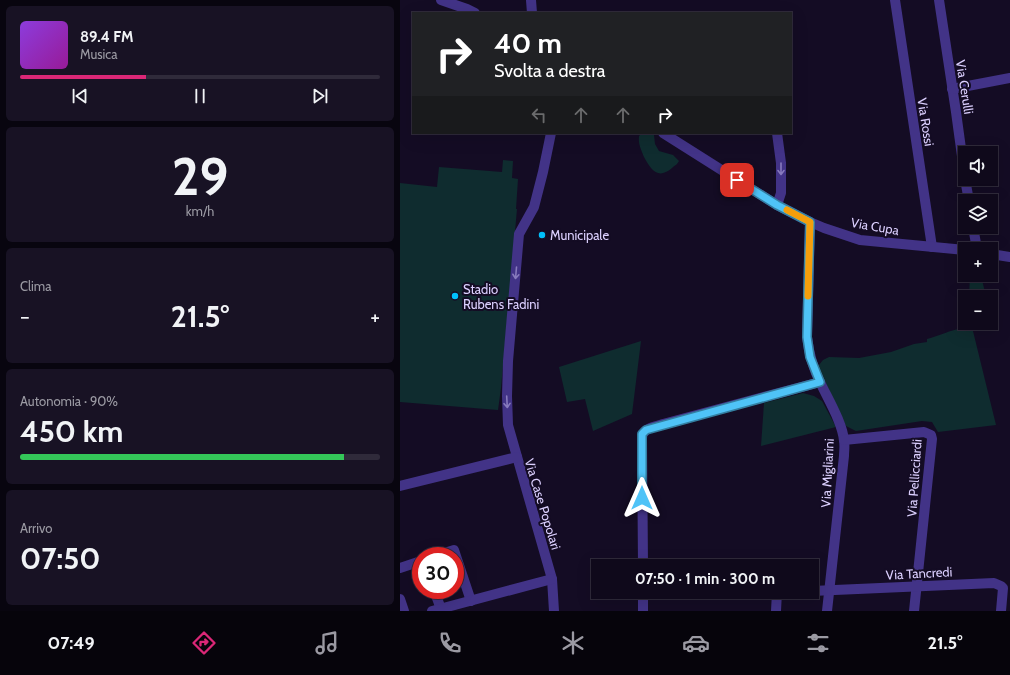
<!DOCTYPE html>
<html lang="it">
<head>
<meta charset="utf-8">
<style>
  body { margin:0; font-family:Cabin,sans-serif; background:#181224; color:#f1f3f6; height:100vh; display:flex; flex-direction:column; font-size:15px; white-space:nowrap }
  * { box-sizing:border-box; margin:0 }
  p { font-size:13px; color:#9b9aa3 }
  .icon { flex:none; width:22px; height:22px; fill:none; stroke:currentColor; stroke-width:2; stroke-linecap:round; stroke-linejoin:round }
  .map { position:relative; flex:1; overflow:hidden }
  .drawer { display:flex; flex-direction:column; gap:6px; padding:6px; background:#08050f; width:400px }
  .drawer>* { flex:none }
  .banner { position:absolute; left:12px; top:12px; width:380px; height:122px; border-radius:0px; box-shadow:0 4px 16px #0002,0 0 0 1px #2f2a3a; background:#202124; color:#fff; overflow:hidden }
  .controls { position:absolute; left:558px; top:146px; display:grid; gap:8px }
  .controls a { display:grid; place-items:center; width:40px; height:40px; border-radius:0px; background:#0f091b; box-shadow:0 4px 16px #0002,0 0 0 1px #2f2a3a; font-size:20px }
  .speed { position:absolute; left:12px; top:547px; display:flex; gap:8px; font-size:20px; font-weight:700; text-align:center }
  .speed>* { display:grid; place-content:center; width:52px; height:52px; border-radius:50%; background:#0f091b; box-shadow:0 4px 16px #0002,0 0 0 1px #2f2a3a; line-height:1 }
  .speed .limit { border:6px solid #d22; background:#fff; color:#111 }
  .pin { position:absolute; display:grid; place-items:center; width:34px; height:34px; color:#fff; margin:-17px; border-radius:8px; box-shadow:0 2px 6px #0006 }
  .me { position:absolute; width:44px; margin:-22px; rotate:0deg; stroke-linejoin:round; filter:drop-shadow(0 0 3px #0008) }
  .turn { display:flex; align-items:center; gap:14px; height:84px; padding:0 16px; font-size:18px }
  .turn .icon { width:52px; height:52px; stroke-width:2.5 }
  .turn b { display:block; font-size:28px; line-height:34px }
  .lanes { display:flex; align-items:center; height:38px; padding:0 16px; background:#0003; justify-content:center; gap:20px; direction:ltr }
  .lanes .off { opacity:.35 }
  .big { font-size:30px; font-weight:700; line-height:1.1 }
  .drawer .card { flex:1; display:flex; flex-direction:column; justify-content:center; gap:6px; min-width:0; padding:0 14px; border-radius:6px; background:#181224 }
  .drawer .dial { align-items:center; gap:0 }
  .dial b { font-size:52px; line-height:1 }
  .song { display:flex; align-items:center; gap:12px }
  .cover { width:48px; height:48px; border-radius:6px; background:linear-gradient(135deg,hsl(270 70% 55%),hsl(300 70% 35%)) }
  .played { height:4px; border-radius:2px; background:linear-gradient(90deg,#db2777 35%,#2f2a3a 35%) }
  .keys { display:flex; justify-content:space-around; direction:ltr }
  .heat { display:flex; justify-content:space-between; align-items:center; font-size:22px; direction:ltr }
  .charge { height:6px; border-radius:3px; background:linear-gradient(90deg,#34c759 90%,#2f2a3a 0) }
  .trip { position:absolute; left:191px; top:559px; width:228px; height:40px; border-radius:0px; background:#0f091b; box-shadow:0 4px 16px #0002,0 0 0 1px #2f2a3a; font-weight:700; line-height:40px; text-align:center }
  .menu { display:flex; height:64px; justify-content:space-around; align-items:center; background:#06040b; color:#9b9aa3 }
  .menu .icon { width:28px; height:28px }
  .menu .active { color:#db2777 }
  .menu b { font-size:18px; color:#f1f3f6 }
  main { display:flex; flex:1; min-height:0 }
  .map>svg:first-child { display:block }
  .green { fill:#0f2c2f }
  .lines { fill:none; stroke-linecap:round; stroke-linejoin:round }
  .minor { stroke:#423387; stroke-width:10 }
  .oneway { stroke:#877abd }
  .route-casing { stroke:#337fa1; stroke-width:10 }
  .route { stroke:#4fc3f7; stroke-width:7 }
  .slow { stroke:#f59e0b; stroke-width:7 }
  .poi-dot { fill:#00bffb; stroke:#140c24; stroke-width:1.5 }
  .labels { text-anchor:middle; stroke-width:4; stroke-linejoin:round; paint-order:stroke }
  .street-label { font-size:13px; fill:#dcd0ff; stroke:#140c24 }
  .poi-label { font-size:13px; fill:#dcd0ff; stroke:#140c24; text-anchor:start }
</style>
</head>
<body>
<main>
<section class="drawer">
<div class="card">
<div class="song"><i class="cover"></i><div><b>89.4 FM</b><p>Musica</p></div></div>
<div class="played"></div>
<div class="keys"><svg class="icon" aria-label="previous" viewBox="0 0 24 24"><path d="M18 5L8 12l10 7zM5 5v14"/></svg><svg class="icon" aria-label="pause" viewBox="0 0 24 24"><path d="M8 5v14M16 5v14"/></svg><svg class="icon" aria-label="next" viewBox="0 0 24 24"><path d="M6 5l10 7-10 7zM19 5v14"/></svg></div>
</div>
<div class="card dial"><b>29</b><p>km/h</p></div>
<div class="card"><p>Clima</p>
<div class="heat"><a>−</a><b class="big">21.5°</b><a>+</a></div>
</div>
<div class="card"><p>Autonomia · 90%</p><b class="big">450 km</b><div class="charge"></div></div>
<div class="card"><p>Arrivo</p><b class="big">07:50</b></div>
</section>
<div class="map">
<svg width="610" height="611" viewBox="0 0 610 611">
  <rect width="100%" height="100%" fill="#140c24"/>
  <!-- green -->
  <g class="green">
    <path d="M242 133H252L254 135 255 144 259 151 273 155 279 161C277 165 275 165 272 168 258 180 251 170 244 157 241 149 238 144 239 136Z"/>
    <path d="M103 160 113 161 112 178 118 179 116 209H117L101 388 98 410 0 402V183L37 187 39 167 102 172Z"/>
    <path d="M570 275H581L586 297H569Z"/>
    <path d="M565 319V323H572V327L596 425 538 432 532 422 522 421 456 431 446 426 419 369V365L423 360 429 357 459 358 491 352 514 344 527 342V339C539 336 550 330 563 328Z"/>
    <path d="M241 341 232 414 193 431 185 399 167 402 159 367Z"/>
    <path d="M403 393 414 396 422 401 436 427 361 446 364 403Z"/>
  </g>
  <g class="lines">
    <!-- minor -->
    <g class="minor">
      <path d="M41 0 67 9 75 13"/>
      <path d="M131 0 132 13"/>
      <path d="M495 0 532 247"/>
      <path d="M539 0 556 112 565 178"/>
      <path d="M552 89 610 78"/>
      <path d="M151 133 143 172 134 207 119 234 108 361 107 396 108 425 152 579 154 611"/>
      <path d="M263 133 377 205 410 222 424 228 460 240 565 250"/>
      <path d="M377 133 381 163V193L377 205"/>
      <path d="M565 179 569 201"/>
      <path d="M410 222 407 337C409 354 413 369 421 384 428 399 443 424 444 441 445 446 444 451 444 456L427 611"/>
      <path d="M573 227 577 249"/>
      <path d="M591 254 610 257"/>
      <path d="M444 440 524 432 531 435 532 439 514 611"/>
      <path d="M0 486 117 457"/>
      <path d="M35 556 54 550 71 601"/>
      <path d="M243 566 242 438C243 427 255 427 263 424L420 382"/>
      <path d="M362 566H367"/>
      <path d="M0 568 21 561"/>
      <path d="M34 590 41 609"/>
      <path d="M412 591 594 583 601 586 603 588 601 611"/>
      <path d="M243 592V611"/>
      <path d="M377 593 395 592"/>
      <path d="M0 599 4 611"/>
      <path d="M32 611 152 579"/>
      <path d="M376 611 377 592"/>
    </g>
  </g>
  <!-- one-way arrows -->
  <defs><path id="oneway-shaft" d="M-6 0H5M1.5-3L5.5 0L1.5 3" fill="none" stroke-width="1.6" stroke-linecap="round" stroke-linejoin="round"/></defs>
  <g class="oneway">
    <use href="#oneway-shaft" transform="translate(381 169) rotate(90)"/>
    <use href="#oneway-shaft" transform="translate(116 273) rotate(95)"/>
    <use href="#oneway-shaft" transform="translate(107 402) rotate(87)"/>
  </g>
  <g class="lines">
    <!-- route casing -->
    <g class="route-casing">
      <path id="route" d="M242 498V434L246 430 420 382 410 357 407 337 409 257 410 222 377 205 337 180"/>
    </g>
    <!-- route -->
    <use href="#route" class="route"/>
    <!-- slow -->
    <path class="slow" d="M387 210 410 222 409 257 408 296"/>
  </g>
  <!-- markers -->
  <g class="poi-dot">
    <circle cx="142" cy="235" r="4"/>
    <circle cx="55" cy="296" r="4"/>
  </g>
  <g class="labels">
    <!-- street labels -->
    <g class="street-label">
      <text transform="translate(565 87) rotate(81)" y="5">Via Cerulli</text>
      <text transform="translate(526 122) rotate(81)" y="5">Via Rossi</text>
      <text transform="translate(475 226) rotate(10)" y="5">Via Cupa</text>
      <text transform="translate(427 473) rotate(-87)" y="5">Via Migliarini</text>
      <text transform="translate(514 478) rotate(-86)" y="5">Via Pellicciardi</text>
      <text transform="translate(143 504) rotate(73)" y="5">Via Case Popolari</text>
      <text transform="translate(519 573) rotate(-3)" y="5">Via Tancredi</text>
    </g>
    <!-- poi labels -->
    <g class="poi-label">
      <text x="150" y="240">Municipale</text>
      <text x="63" y="294">Stadio<tspan x="63" dy="15">Rubens Fadini</tspan></text>
    </g>
  </g>
</svg>
<div class="controls">
<a><svg class="icon" aria-label="sound" viewBox="0 0 24 24"><path d="M4 9h4l5-4v14l-5-4H4zM17 9q2 3 0 6"/></svg></a>
<a><svg class="icon" aria-label="layers" viewBox="0 0 24 24"><path d="M12 4l9 5-9 5-9-5zM3 14l9 5 9-5"/></svg></a>
<a>+</a>
<a>−</a>
</div>
<div class="speed"><div class="limit">30</div></div>
<div class="pin" style="left:337px;top:180px;background:#d93025"><svg class="icon" aria-label="arrive" viewBox="0 0 24 24"><path d="M6 21V4h12l-3 4 3 4H6"/></svg></div>
<svg class="me" style="left:242px;top:498px" viewBox="-20 -20 40 40"><path d="M0-17L14 15 0 8-14 15z" fill="#4fc3f7" stroke="#fff" stroke-width="4"/></svg>
<div class="trip">07:50 · 1 min · 300 m</div>
<div class="banner">
<div class="turn"><svg class="icon" aria-label="right" viewBox="0 0 24 24"><path d="M7 20v-9h11M14 6l5 5-5 5"/></svg><div><b>40 m</b>Svolta a destra</div></div>
<div class="lanes"><svg class="icon off" aria-label="left" viewBox="0 0 24 24"><path d="M17 20v-9H6M10 6l-5 5 5 5"/></svg><svg class="icon off" aria-label="ahead" viewBox="0 0 24 24"><path d="M12 20V5M6 11l6-6 6 6"/></svg><svg class="icon off" aria-label="ahead" viewBox="0 0 24 24"><path d="M12 20V5M6 11l6-6 6 6"/></svg><svg class="icon" aria-label="right" viewBox="0 0 24 24"><path d="M7 20v-9h11M14 6l5 5-5 5"/></svg></div>
</div>
</div>
</main>
<nav class="menu">
<b>07:49</b>
<svg class="icon active" aria-label="directions" viewBox="0 0 24 24"><path d="M12 3l9 9-9 9-9-9zM9 14v-3h6M13 9l2 2-2 2"/></svg>
<svg class="icon" aria-label="music" viewBox="0 0 24 24"><path d="M9 18V5l10-2v13"/><circle cx="6" cy="18" r="3"/><circle cx="16" cy="16" r="3"/></svg>
<svg class="icon" aria-label="phone" viewBox="0 0 24 24"><path d="M5 4h4l2 5-3 2q2 4 5 5l2-3 5 2v4C11 20 4 13 5 4z"/></svg>
<svg class="icon" aria-label="climate" viewBox="0 0 24 24"><path d="M12 3v18M4 7l16 10M4 17L20 7"/></svg>
<svg class="icon" aria-label="car" viewBox="0 0 24 24"><path d="M5 17H2v-5l4-1 3-4h7l3 4 3 1v5h-3M9 17h6M6 11h13"/><circle cx="7" cy="17" r="2"/><circle cx="17" cy="17" r="2"/></svg>
<svg class="icon" aria-label="filters" viewBox="0 0 24 24"><path d="M4 7h16M4 17h16"/><circle cx="9" cy="7" r="2"/><circle cx="15" cy="17" r="2"/></svg>
<b>21.5°</b>
</nav>
</body>
</html>
